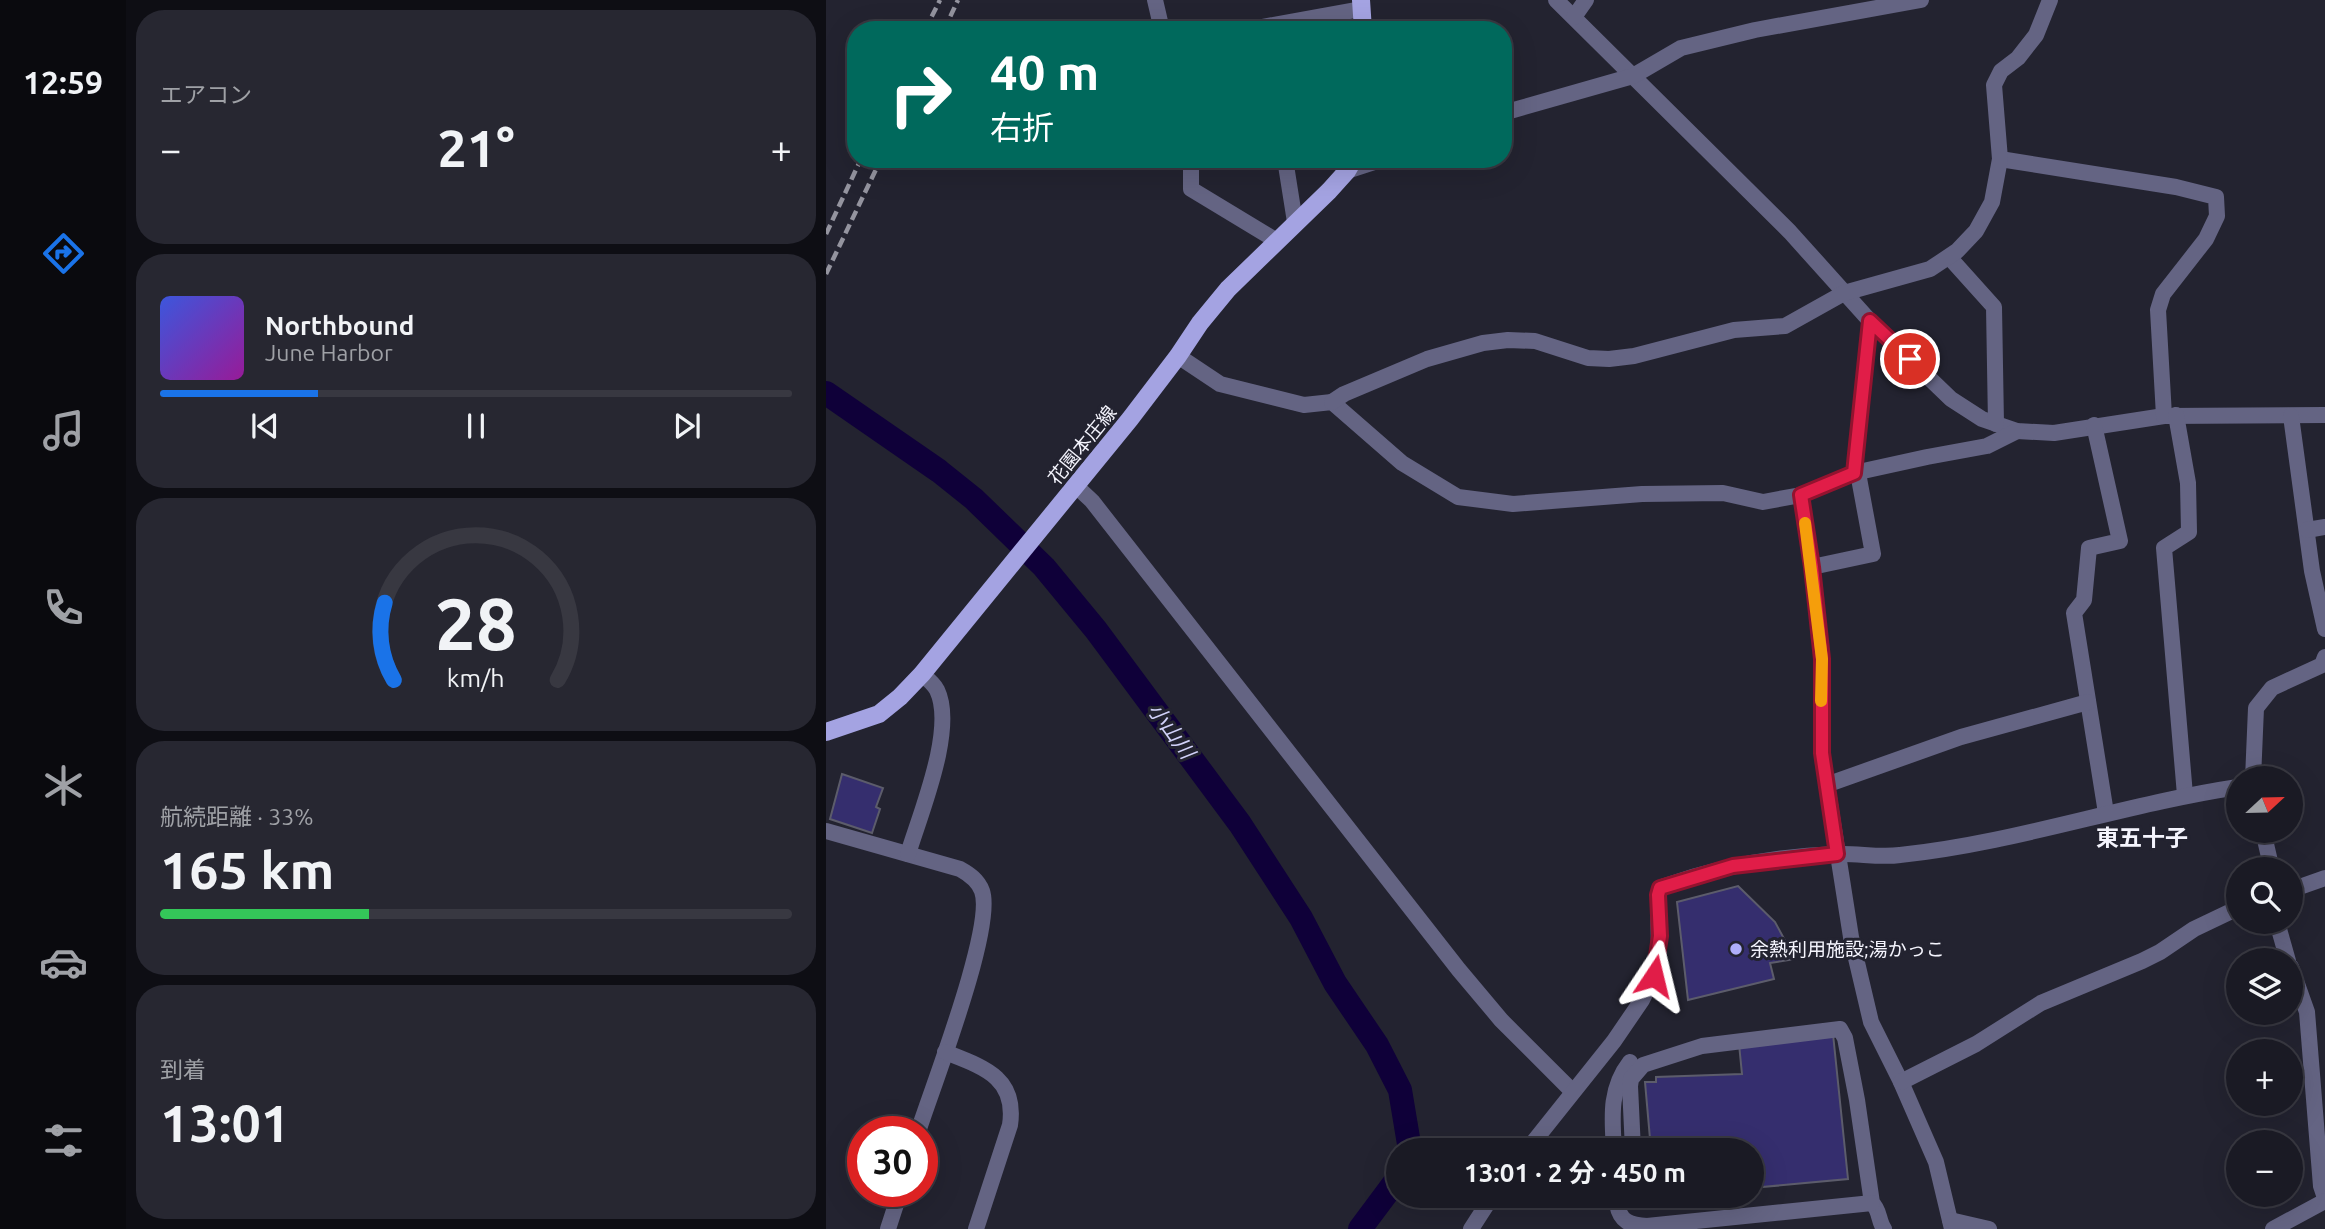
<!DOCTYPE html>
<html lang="ja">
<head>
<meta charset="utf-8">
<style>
  body { margin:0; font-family:Ubuntu,"Noto Sans JP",sans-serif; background:#272731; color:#f1f3f6; height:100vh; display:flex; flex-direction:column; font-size:26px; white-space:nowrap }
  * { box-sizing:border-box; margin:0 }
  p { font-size:23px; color:#9fa1a6 }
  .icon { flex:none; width:38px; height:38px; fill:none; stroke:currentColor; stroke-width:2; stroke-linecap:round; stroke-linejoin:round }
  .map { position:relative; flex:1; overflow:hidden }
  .side { display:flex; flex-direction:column; gap:10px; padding:10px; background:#0e0e14; width:700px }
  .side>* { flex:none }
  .guide { position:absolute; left:21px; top:21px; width:665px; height:147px; border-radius:28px; box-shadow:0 7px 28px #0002,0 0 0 2px #383841; background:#00695c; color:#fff; overflow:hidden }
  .needle { width:46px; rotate:68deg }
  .tools { position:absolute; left:1400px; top:766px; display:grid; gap:14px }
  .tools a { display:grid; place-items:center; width:77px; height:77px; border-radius:50%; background:#1a1a24; box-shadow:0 7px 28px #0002,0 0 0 2px #383841; font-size:35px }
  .speed { position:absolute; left:21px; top:1116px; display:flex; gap:14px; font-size:35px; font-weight:700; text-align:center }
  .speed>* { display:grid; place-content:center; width:91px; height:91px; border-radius:50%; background:#1a1a24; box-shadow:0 7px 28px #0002,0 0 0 2px #383841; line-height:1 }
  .speed .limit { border:10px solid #d22; background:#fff; color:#111 }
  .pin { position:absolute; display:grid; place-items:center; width:60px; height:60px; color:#fff; margin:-30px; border:4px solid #fff; border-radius:50%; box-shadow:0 2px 7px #0007 }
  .me { position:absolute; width:77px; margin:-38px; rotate:10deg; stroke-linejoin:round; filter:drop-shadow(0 0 5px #0008) }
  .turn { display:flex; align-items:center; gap:24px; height:147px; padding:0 28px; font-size:32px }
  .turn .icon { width:91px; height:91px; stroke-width:2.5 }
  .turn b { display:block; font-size:49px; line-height:60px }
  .big { font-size:52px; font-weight:700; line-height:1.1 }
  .side .tile { flex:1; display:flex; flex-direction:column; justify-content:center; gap:10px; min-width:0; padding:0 24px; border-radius:28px; background:#272731 }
  .side .dial { align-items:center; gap:0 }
  .dial svg { height:182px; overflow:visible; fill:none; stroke:#383841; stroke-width:7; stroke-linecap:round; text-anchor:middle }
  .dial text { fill:#f1f3f6; stroke:none }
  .song { display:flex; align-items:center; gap:21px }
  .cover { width:84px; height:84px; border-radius:10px; background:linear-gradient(135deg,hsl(230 70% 55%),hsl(300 70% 35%)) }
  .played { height:7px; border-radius:4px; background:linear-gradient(90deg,#1a73e8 25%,#383841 25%) }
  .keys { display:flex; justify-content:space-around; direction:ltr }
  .heat { display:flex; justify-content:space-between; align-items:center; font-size:38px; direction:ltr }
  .charge { height:10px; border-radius:5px; background:linear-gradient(90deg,#34c759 33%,#383841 0) }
  .trip { position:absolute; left:560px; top:1138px; width:378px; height:70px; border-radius:35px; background:#1a1a24; box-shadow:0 7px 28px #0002,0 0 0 2px #383841; font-weight:700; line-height:70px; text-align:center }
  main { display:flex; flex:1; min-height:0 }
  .dock { display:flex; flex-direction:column; width:126px; justify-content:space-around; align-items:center; background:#0a0a0e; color:#9fa1a6 }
  .dock .icon { width:49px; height:49px }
  .dock .on { color:#1a73e8 }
  .dock b { font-size:32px; color:#f1f3f6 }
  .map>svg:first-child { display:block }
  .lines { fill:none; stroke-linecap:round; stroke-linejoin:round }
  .river { stroke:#0f0039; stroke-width:24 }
  .building { fill:#352e6e; stroke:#5c5c6b; stroke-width:2 }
  .minor { stroke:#646483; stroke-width:16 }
  .major { stroke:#a4a3e2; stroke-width:18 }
  .rail { stroke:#94949f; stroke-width:4.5; stroke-dasharray:10 5; stroke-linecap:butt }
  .route-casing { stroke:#92132f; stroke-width:18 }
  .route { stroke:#e11d48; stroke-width:12 }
  .slow { stroke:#f59e0b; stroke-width:12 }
  .poi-dot { fill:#afaefa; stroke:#232330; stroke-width:2.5 }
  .labels { text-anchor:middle; stroke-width:6; stroke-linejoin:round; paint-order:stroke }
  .street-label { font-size:19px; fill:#f4f4fd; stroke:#232330 }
  .poi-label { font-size:19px; fill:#f4f4fd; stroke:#232330; text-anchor:start }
  .water-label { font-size:21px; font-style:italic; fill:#d2d2fa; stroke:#232330 }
  .quarter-label { font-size:23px; font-weight:bold; fill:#f4f4fd; stroke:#232330 }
</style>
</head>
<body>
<main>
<nav class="dock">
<b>12:59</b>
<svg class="icon on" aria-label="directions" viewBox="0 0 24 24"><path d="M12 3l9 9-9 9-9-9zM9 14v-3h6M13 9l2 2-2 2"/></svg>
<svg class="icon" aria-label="music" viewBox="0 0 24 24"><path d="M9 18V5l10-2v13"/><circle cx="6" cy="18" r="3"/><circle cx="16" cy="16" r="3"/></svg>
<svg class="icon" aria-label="phone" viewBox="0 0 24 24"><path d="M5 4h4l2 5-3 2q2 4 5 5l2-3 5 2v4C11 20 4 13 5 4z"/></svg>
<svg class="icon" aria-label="climate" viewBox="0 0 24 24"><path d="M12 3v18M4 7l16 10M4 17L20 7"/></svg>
<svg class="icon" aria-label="car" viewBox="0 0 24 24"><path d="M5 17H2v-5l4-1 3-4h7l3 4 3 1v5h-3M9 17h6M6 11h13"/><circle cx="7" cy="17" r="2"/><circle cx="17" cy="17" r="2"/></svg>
<svg class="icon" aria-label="filters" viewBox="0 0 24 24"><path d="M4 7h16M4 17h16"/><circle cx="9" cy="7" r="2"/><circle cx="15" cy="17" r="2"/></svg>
</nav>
<section class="side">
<div class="tile"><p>エアコン</p>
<div class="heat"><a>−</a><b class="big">21°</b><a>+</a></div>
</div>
<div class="tile">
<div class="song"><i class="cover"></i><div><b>Northbound</b><p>June Harbor</p></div></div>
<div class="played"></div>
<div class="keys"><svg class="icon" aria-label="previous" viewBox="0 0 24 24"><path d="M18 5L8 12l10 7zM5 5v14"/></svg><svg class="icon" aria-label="pause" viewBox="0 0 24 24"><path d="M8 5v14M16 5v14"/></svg><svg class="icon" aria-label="next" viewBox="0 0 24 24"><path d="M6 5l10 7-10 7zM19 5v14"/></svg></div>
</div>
<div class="tile dial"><svg viewBox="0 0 100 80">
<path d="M14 69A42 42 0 1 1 86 69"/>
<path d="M14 69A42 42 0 0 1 10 35" stroke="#1a73e8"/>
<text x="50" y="56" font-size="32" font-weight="700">28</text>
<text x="50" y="72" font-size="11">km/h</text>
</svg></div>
<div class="tile"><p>航続距離 · 33%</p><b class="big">165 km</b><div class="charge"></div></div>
<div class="tile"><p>到着</p><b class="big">13:01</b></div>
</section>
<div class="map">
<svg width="1499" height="1229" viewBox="0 0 1499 1229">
  <rect width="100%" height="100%" fill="#232330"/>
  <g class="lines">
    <!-- river -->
    <g class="river">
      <path d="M0 393 113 471 148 499 218 567 270 630 414 824 475 918 509 983 551 1045 574 1090 584 1150"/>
      <path d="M534 1229 572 1178"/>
    </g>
  </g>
  <!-- building -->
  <g class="building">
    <path d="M16 774 57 788 50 807 54 809 46 833 4 819Z"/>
    <path d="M912 886 949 922 969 959 944 963 948 979 862 1000 851 902Z"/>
    <path d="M1007 1034 1022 1179 926 1188V1150H825L819 1082H830V1077L916 1074 913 1044Z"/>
  </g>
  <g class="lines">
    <!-- minor -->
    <g class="minor">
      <path d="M329 0 336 30"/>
      <path d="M730 0 964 232 1044 321 1125 399 1156 419 1191 431 1228 433 1338 416 1499 415"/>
      <path d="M748 17 760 0"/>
      <path d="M420 30 535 9"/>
      <path d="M677 113 807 76 855 48 929 30 1095 0"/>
      <path d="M365 159V189L451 241"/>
      <path d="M459 159 469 222"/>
      <path d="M1174 159 1350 187 1390 197 1391 216 1380 239 1337 294 1332 310 1338 416"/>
      <path d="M521 171 558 159"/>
      <path d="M1123 257 1168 307 1170 424"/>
      <path d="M352 356 394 384 478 405 506 402 576 463 632 497 687 504 816 494 897 493 937 502 975 495 1028 473 1101 457 1161 446 1191 431"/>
      <path d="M506 402 518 394 601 359 657 343 682 340 709 341 762 358 783 359 808 356 908 330 959 326 1018 293 1104 269 1131 251 1150 231 1166 202 1174 159 1168 85 1175 71 1192 58 1210 35 1224 0"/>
      <path d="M1350 415 1362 483 1363 532 1338 548 1359 795"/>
      <path d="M1465 416 1486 571 1499 629"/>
      <path d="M1268 425 1294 541 1263 548 1258 600 1248 613 1280 813"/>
      <path d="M1028 473 1044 321"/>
      <path d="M250 486 266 501 633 970 675 1020 746 1091"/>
      <path d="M975 495 986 567 996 659V753L1025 937 1045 1022 1075 1082 1110 1162 1126 1229"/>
      <path d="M1481 530 1499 527"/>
      <path d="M986 567 1047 554 1032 473"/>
      <path d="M1427 779 1430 708 1446 688 1496 665 1499 657"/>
      <path d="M1000 785 1135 737 1262 702"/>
      <path d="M0 831 134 869C143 874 152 880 156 891 169 927 106 1088 92 1132"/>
      <path d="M1437 831 1446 870"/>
      <path d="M82 854C94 814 130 729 111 690 108 684 102 679 96 674"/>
      <path d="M1465 890 1499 878"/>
      <path d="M1451 922 1462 961"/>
      <path d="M1465 967 1481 1012 1495 1186 1499 1198"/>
      <path d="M119 1052C157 1067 191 1077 184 1125L150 1229"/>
      <path d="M1075 1082 1150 1044 1215 1003 1316 961 1334 952 1368 929 1412 908"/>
      <path d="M701 1150 788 1041 816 1000 828 976 833 953 832 895 834 888 839 886C894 866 952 856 1011 854 1032 853 1053 858 1074 855 1189 843 1299 804 1412 787"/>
      <path d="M788 1150C786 1117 783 1089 804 1062"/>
      <path d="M807 1150 804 1086 805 1079 817 1065 876 1046 1014 1029 1019 1038 1031 1100 1046 1203C1054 1210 1052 1220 1058 1229"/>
      <path d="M796 1195 791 1204C794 1222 804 1225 821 1226L1046 1203"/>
      <path d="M1124 1220 1163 1229"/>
      <path d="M62 1229 74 1192"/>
      <path d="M645 1229 667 1195"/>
      <path d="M1447 1229 1499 1201"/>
    </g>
    <!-- major -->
    <g class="major">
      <path d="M535 0 537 30"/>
      <path d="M0 732 53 714 74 697 96 674 304 419 352 356 374 323 402 289 503 191 521 171 528 159"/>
    </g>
    <!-- rail -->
    <g class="rail">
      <path d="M99 30 114 0"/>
      <path d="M118 30 132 0"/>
      <path d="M0 234 35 159"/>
      <path d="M0 274 55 159"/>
    </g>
  </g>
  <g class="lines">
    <!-- route casing -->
    <g class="route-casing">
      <path id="route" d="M828 976 834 936 832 895 834 888 907 866 1011 854 996 753V659L986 567 975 495 1028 473 1044 321 1084 359"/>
    </g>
    <!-- route -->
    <use href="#route" class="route"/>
    <!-- slow -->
    <path class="slow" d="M979 523 996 659 995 701"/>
  </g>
  <!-- markers -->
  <circle class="poi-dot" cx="910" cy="949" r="7"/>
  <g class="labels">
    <!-- street labels -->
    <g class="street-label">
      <text transform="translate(256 445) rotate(-51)" y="7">花園本庄線</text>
    </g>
    <!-- poi labels -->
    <g class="poi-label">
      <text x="924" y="956">余熱利用施設;湯かっこ</text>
    </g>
    <!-- water labels -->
    <g class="water-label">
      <text transform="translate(345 731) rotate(54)" y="7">小山川</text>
    </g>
    <!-- quarter labels -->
    <g class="quarter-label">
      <text x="1316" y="846">東五十子</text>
    </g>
  </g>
</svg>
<div class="tools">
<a><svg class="needle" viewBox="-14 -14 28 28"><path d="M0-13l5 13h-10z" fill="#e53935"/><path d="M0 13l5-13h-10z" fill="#9fa1a6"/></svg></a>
<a><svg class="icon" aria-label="search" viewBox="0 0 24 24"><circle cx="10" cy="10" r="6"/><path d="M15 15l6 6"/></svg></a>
<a><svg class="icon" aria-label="layers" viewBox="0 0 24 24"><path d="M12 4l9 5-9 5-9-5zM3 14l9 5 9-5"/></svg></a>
<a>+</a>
<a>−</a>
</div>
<div class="speed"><div class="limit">30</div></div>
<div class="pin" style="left:1084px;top:359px;background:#d93025"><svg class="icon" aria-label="arrive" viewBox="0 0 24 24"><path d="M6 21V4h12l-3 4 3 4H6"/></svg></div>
<svg class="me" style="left:828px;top:976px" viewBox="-20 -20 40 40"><path d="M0-17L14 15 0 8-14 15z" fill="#e11d48" stroke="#fff" stroke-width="4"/></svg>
<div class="trip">13:01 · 2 分 · 450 m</div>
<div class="guide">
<div class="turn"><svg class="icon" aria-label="right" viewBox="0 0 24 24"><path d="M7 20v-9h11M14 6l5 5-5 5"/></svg><div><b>40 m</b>右折</div></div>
</div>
</div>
</main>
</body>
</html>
